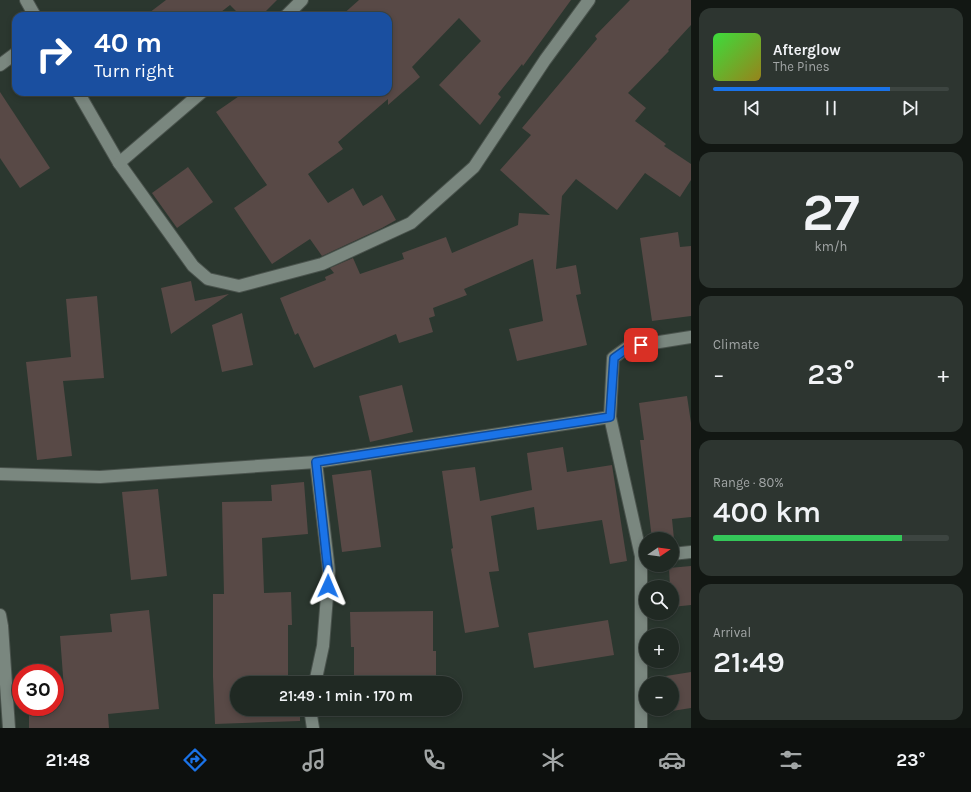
<!DOCTYPE html>
<html lang="en">
<head>
<meta charset="utf-8">
<style>
  body { margin:0; font-family:Karla,sans-serif; background:#2d3530; color:#f1f3f6; height:100vh; display:flex; flex-direction:column; font-size:15px; white-space:nowrap }
  * { box-sizing:border-box; margin:0 }
  p { font-size:13px; color:#a2a6a6 }
  .icon { flex:none; width:22px; height:22px; fill:none; stroke:currentColor; stroke-width:2; stroke-linecap:round; stroke-linejoin:round }
  .map { position:relative; flex:1; overflow:hidden }
  .drawer { display:flex; flex-direction:column; gap:8px; padding:8px; background:#121713; width:280px }
  .drawer>* { flex:none }
  .top-card { position:absolute; left:12px; top:12px; width:380px; height:84px; border-radius:12px; box-shadow:0 2px 6px #0003,0 0 0 1px #3d4541; background:#1a4fa0; color:#fff; overflow:hidden }
  .needle { width:26px; rotate:77deg }
  .tools { position:absolute; left:639px; top:532px; display:grid; gap:8px }
  .tools a { display:grid; place-items:center; width:40px; height:40px; border-radius:50%; background:#202923; box-shadow:0 2px 6px #0003,0 0 0 1px #3d4541; font-size:20px }
  .speed { position:absolute; left:12px; top:664px; display:flex; gap:8px; font-size:20px; font-weight:700; text-align:center }
  .speed>* { display:grid; place-content:center; width:52px; height:52px; border-radius:50%; background:#202923; box-shadow:0 2px 6px #0003,0 0 0 1px #3d4541; line-height:1 }
  .speed .limit { border:6px solid #d22; background:#fff; color:#111 }
  .pin { position:absolute; display:grid; place-items:center; width:34px; height:34px; color:#fff; margin:-17px; border-radius:8px; box-shadow:0 2px 6px #0006 }
  .me { position:absolute; width:44px; margin:-22px; rotate:1deg; stroke-linejoin:round; filter:drop-shadow(0 0 3px #0008) }
  .turn { display:flex; align-items:center; gap:14px; height:84px; padding:0 16px; font-size:18px }
  .turn .icon { width:52px; height:52px; stroke-width:2.5 }
  .turn b { display:block; font-size:28px; line-height:34px }
  .big { font-size:30px; font-weight:600; line-height:1.1 }
  .drawer .card { flex:1; display:flex; flex-direction:column; justify-content:center; gap:6px; min-width:0; padding:0 14px; border-radius:12px; background:#2d3530 }
  .drawer .dial { align-items:center; gap:0 }
  .dial b { font-size:52px; line-height:1 }
  .song { display:flex; align-items:center; gap:12px }
  .cover { width:48px; height:48px; border-radius:6px; background:linear-gradient(135deg,hsl(120 70% 55%),hsl(50 70% 35%)) }
  .played { height:4px; border-radius:2px; background:linear-gradient(90deg,#1a73e8 75%,#3d4541 75%) }
  .keys { display:flex; justify-content:space-around; direction:ltr }
  .heat { display:flex; justify-content:space-between; align-items:center; font-size:22px; direction:ltr }
  .charge { height:6px; border-radius:3px; background:linear-gradient(90deg,#34c759 80%,#3d4541 0) }
  .trip { position:absolute; left:230px; top:676px; width:232px; height:40px; border-radius:20px; background:#202923; box-shadow:0 2px 6px #0003,0 0 0 1px #3d4541; font-weight:600; line-height:40px; text-align:center }
  .dock { display:flex; height:64px; justify-content:space-around; align-items:center; background:#0d100e; color:#a2a6a6 }
  .dock .icon { width:28px; height:28px }
  .dock .current { color:#1a73e8 }
  .dock b { font-size:18px; color:#f1f3f6 }
  main { display:flex; flex:1; min-height:0 }
  .map>svg:first-child { display:block }
  .building { fill:#584946 }
  .lines { fill:none; stroke-linecap:round; stroke-linejoin:round }
  .street-casing { stroke:#4a534d; stroke-width:14 }
  .street { stroke:#7a877f; stroke-width:12 }
  .route-casing { stroke:#114b97; stroke-width:10 }
  .route { stroke:#1a73e8; stroke-width:7 }
</style>
</head>
<body>
<main>
<div class="map">
<svg width="691" height="728" viewBox="0 0 691 728">
  <rect width="100%" height="100%" fill="#2b372f"/>
  <!-- building -->
  <g class="building">
    <path d="M166 0H277L261 16H241L230 5 216 16H145Z"/>
    <path d="M359 0H571L523 66 522 64 498 94 501 97 480 125 439 85 481 41 459 18 412 67 420 77 388 105V99L338 142 343 149 308 174 328 203 353 188 363 206 382 195 396 220 382 228 322 256 310 239 272 264 234 208 267 185 216 112 245 92H388V16H341Z"/>
    <path d="M630 0H691V25L668 50 669 51 628 93 646 108 635 121 666 144 664 146 691 164V180L680 197 645 173 617 210 576 179 562 196 556 269 576 265 581 294 576 295 587 345 517 361 509 329 543 321 533 259 464 289 467 295 433 308 435 316 429 318 433 332 399 343 396 334 314 368 298 333 295 335 280 298 326 280 325 277 334 273 330 268 353 258 360 274 404 259 402 253 446 237 452 253 518 225 519 213 550 215 500 170 531 135 522 128 597 39 595 36Z"/>
    <path d="M0 92 50 168 20 188 0 158Z"/>
    <path d="M188 167 213 202 177 228 152 193Z"/>
    <path d="M678 232 680 247 691 246V316L652 321 640 238Z"/>
    <path d="M191 281 195 301 229 294 171 334 161 288Z"/>
    <path d="M97 296 104 378 63 381 72 456 37 460 26 362 71 357 66 299Z"/>
    <path d="M242 313 253 365 222 372 212 325Z"/>
    <path d="M402 385 413 432 370 442 359 396Z"/>
    <path d="M687 396 691 423V517L672 519 674 539H652L640 440H644L639 403Z"/>
    <path d="M563 447 567 472 612 465 627 561 610 564 602 520 537 530 534 507 491 516 499 571 489 572 499 627 465 633 451 549 453 548 442 471 475 467 480 501 532 490 527 453Z"/>
    <path d="M371 470 381 547 342 552 332 475Z"/>
    <path d="M304 482 308 534 262 538 264 593 291 592 292 625H288V675H298L299 683H237V709H300V721L215 724 213 677V594H224L222 502 272 501 271 485Z"/>
    <path d="M158 489 167 576 131 580 122 492Z"/>
    <path d="M691 566V605L672 607V587H670L669 568Z"/>
    <path d="M149 610 159 709 108 714 109 728H29V707H55V689H64L60 636 112 632 110 614Z"/>
    <path d="M433 611V651H436V683H354V647H351L350 612Z"/>
    <path d="M608 620 614 655 534 668 528 633Z"/>
    <path d="M691 672V708L672 711V683H667L666 676Z"/>
  </g>
  <g class="lines">
    <!-- street casing -->
    <g class="street-casing">
      <g id="street">
        <path d="M26 0 35 16"/>
        <path d="M286 16 302 0"/>
        <path d="M0 65 16 53"/>
        <path d="M78 92 119 163 193 266 208 279 239 286 322 264 411 223 474 167 545 60 589 0"/>
        <path d="M119 163 202 92"/>
        <path d="M0 474 100 477 316 462 610 417"/>
        <path d="M672 554 691 552"/>
        <path d="M0 615 2 626 9 728"/>
        <path d="M315 683 323 646 329 571 316 462"/>
        <path d="M310 709 313 728"/>
        <path d="M641 728V556L610 417 613 358 628 347 691 337"/>
      </g>
    </g>
    <!-- street -->
    <use href="#street" class="street"/>
  </g>
  <g class="lines">
    <!-- route casing -->
    <g class="route-casing">
      <path id="route" d="M328 586V571L316 462 610 417 614 358 628 348 641 345"/>
    </g>
    <!-- route -->
    <use href="#route" class="route"/>
  </g>
</svg>
<div class="tools">
<a><svg class="needle" viewBox="-14 -14 28 28"><path d="M0-13l5 13h-10z" fill="#e53935"/><path d="M0 13l5-13h-10z" fill="#a2a6a6"/></svg></a>
<a><svg class="icon" aria-label="search" viewBox="0 0 24 24"><circle cx="10" cy="10" r="6"/><path d="M15 15l6 6"/></svg></a>
<a>+</a>
<a>−</a>
</div>
<div class="speed"><div class="limit">30</div></div>
<div class="pin" style="left:641px;top:345px;background:#d93025"><svg class="icon" aria-label="arrive" viewBox="0 0 24 24"><path d="M6 21V4h12l-3 4 3 4H6"/></svg></div>
<svg class="me" style="left:328px;top:586px" viewBox="-20 -20 40 40"><path d="M0-17L14 15 0 8-14 15z" fill="#1a73e8" stroke="#fff" stroke-width="4"/></svg>
<div class="trip">21:49 · 1 min · 170 m</div>
<div class="top-card">
<div class="turn"><svg class="icon" aria-label="right" viewBox="0 0 24 24"><path d="M7 20v-9h11M14 6l5 5-5 5"/></svg><div><b>40 m</b>Turn right</div></div>
</div>
</div>
<section class="drawer">
<div class="card">
<div class="song"><i class="cover"></i><div><b>Afterglow</b><p>The Pines</p></div></div>
<div class="played"></div>
<div class="keys"><svg class="icon" aria-label="previous" viewBox="0 0 24 24"><path d="M18 5L8 12l10 7zM5 5v14"/></svg><svg class="icon" aria-label="pause" viewBox="0 0 24 24"><path d="M8 5v14M16 5v14"/></svg><svg class="icon" aria-label="next" viewBox="0 0 24 24"><path d="M6 5l10 7-10 7zM19 5v14"/></svg></div>
</div>
<div class="card dial"><b>27</b><p>km/h</p></div>
<div class="card"><p>Climate</p>
<div class="heat"><a>−</a><b class="big">23°</b><a>+</a></div>
</div>
<div class="card"><p>Range · 80%</p><b class="big">400 km</b><div class="charge"></div></div>
<div class="card"><p>Arrival</p><b class="big">21:49</b></div>
</section>
</main>
<nav class="dock">
<b>21:48</b>
<svg class="icon current" aria-label="directions" viewBox="0 0 24 24"><path d="M12 3l9 9-9 9-9-9zM9 14v-3h6M13 9l2 2-2 2"/></svg>
<svg class="icon" aria-label="music" viewBox="0 0 24 24"><path d="M9 18V5l10-2v13"/><circle cx="6" cy="18" r="3"/><circle cx="16" cy="16" r="3"/></svg>
<svg class="icon" aria-label="phone" viewBox="0 0 24 24"><path d="M5 4h4l2 5-3 2q2 4 5 5l2-3 5 2v4C11 20 4 13 5 4z"/></svg>
<svg class="icon" aria-label="climate" viewBox="0 0 24 24"><path d="M12 3v18M4 7l16 10M4 17L20 7"/></svg>
<svg class="icon" aria-label="car" viewBox="0 0 24 24"><path d="M5 17H2v-5l4-1 3-4h7l3 4 3 1v5h-3M9 17h6M6 11h13"/><circle cx="7" cy="17" r="2"/><circle cx="17" cy="17" r="2"/></svg>
<svg class="icon" aria-label="filters" viewBox="0 0 24 24"><path d="M4 7h16M4 17h16"/><circle cx="9" cy="7" r="2"/><circle cx="15" cy="17" r="2"/></svg>
<b>23°</b>
</nav>
</body>
</html>
